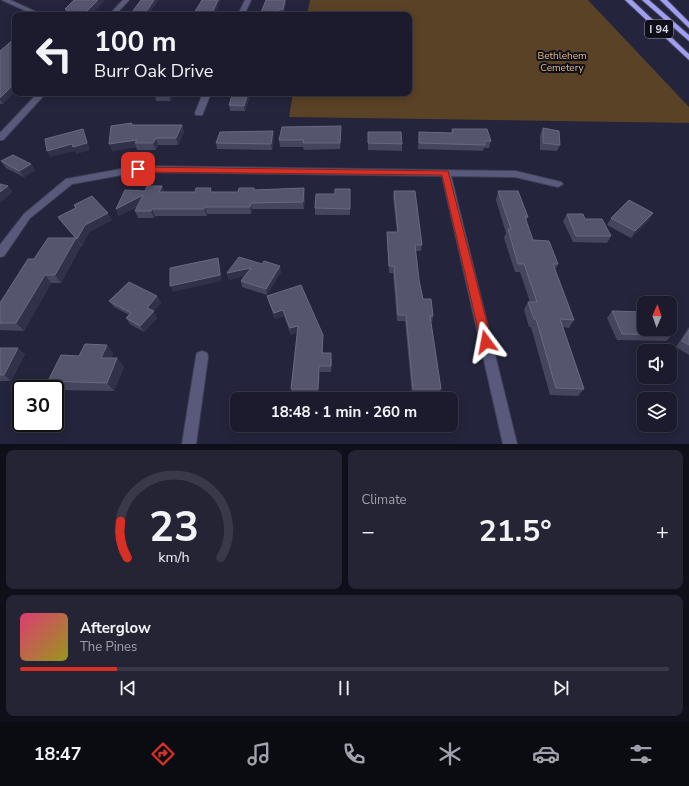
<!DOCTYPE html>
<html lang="en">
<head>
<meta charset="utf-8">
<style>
  body { margin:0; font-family:"Nunito Sans",sans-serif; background:#242435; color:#f1f3f6; height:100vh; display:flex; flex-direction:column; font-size:15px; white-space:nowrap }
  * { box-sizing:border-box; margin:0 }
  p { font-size:13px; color:#a0a1aa }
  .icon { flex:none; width:22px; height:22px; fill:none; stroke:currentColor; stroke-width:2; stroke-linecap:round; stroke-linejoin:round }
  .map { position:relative; height:444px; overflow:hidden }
  .side { display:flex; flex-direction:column; gap:6px; padding:6px; background:#0f0f19; flex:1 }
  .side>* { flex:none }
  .banner { position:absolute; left:12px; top:12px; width:400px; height:84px; border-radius:8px; box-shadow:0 2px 10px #0003,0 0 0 1px #393949; background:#1b1b2d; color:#f1f3f6; overflow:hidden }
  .needle { width:26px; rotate:2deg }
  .fabs { position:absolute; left:637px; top:296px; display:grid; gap:8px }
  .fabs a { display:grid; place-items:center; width:40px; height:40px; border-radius:8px; background:#1b1b2d; box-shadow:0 2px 10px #0003,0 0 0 1px #393949; font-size:20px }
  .speed { position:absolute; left:12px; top:380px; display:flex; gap:8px; font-size:20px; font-weight:700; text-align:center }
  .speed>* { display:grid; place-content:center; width:52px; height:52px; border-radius:50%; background:#1b1b2d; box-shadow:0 2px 10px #0003,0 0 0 1px #393949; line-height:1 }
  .speed .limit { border:2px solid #111; border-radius:6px; background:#fff; color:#111 }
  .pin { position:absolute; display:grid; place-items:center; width:34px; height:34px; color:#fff; margin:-17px; border-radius:8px; box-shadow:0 2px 6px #0006 }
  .me { position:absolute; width:44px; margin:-22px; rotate:347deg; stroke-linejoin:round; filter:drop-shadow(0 0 3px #0008) }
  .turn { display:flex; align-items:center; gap:14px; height:84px; padding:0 16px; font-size:18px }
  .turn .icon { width:52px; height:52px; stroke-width:2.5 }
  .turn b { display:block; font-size:28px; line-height:34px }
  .big { font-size:30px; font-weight:700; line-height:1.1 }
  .side .card { flex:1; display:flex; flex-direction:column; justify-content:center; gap:6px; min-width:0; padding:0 14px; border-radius:8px; background:#242435 }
  .side .dial { align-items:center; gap:0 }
  .dial svg { height:104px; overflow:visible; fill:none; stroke:#393949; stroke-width:7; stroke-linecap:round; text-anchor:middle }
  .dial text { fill:#f1f3f6; stroke:none }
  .song { display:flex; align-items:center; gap:12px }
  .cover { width:48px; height:48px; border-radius:6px; background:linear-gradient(135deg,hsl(340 70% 55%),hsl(60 70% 35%)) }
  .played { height:4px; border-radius:2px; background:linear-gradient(90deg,#d93025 15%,#393949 15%) }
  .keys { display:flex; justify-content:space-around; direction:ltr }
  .heat { display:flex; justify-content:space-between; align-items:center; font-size:22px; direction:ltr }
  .side .tiles { flex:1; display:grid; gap:6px; grid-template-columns:1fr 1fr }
  .card:last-child { grid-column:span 2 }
  .trip { position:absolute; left:230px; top:392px; width:228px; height:40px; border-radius:8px; background:#1b1b2d; box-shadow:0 2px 10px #0003,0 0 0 1px #393949; font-weight:700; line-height:40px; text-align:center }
  .dock { display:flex; height:64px; justify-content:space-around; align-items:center; background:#0b0b12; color:#a0a1aa }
  .dock .icon { width:28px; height:28px }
  .dock .active { color:#d93025 }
  .dock b { font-size:18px; color:#f1f3f6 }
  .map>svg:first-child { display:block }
  .green { fill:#594225 }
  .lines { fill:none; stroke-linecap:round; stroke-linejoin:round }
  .minor-casing { stroke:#404157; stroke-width:2 }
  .highway-casing { stroke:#404157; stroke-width:2 }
  .minor { fill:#595a7b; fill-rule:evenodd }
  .highway { fill:#9f9ef1; fill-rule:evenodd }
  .wall { fill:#45455e }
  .shaded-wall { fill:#31314a }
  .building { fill:#55556d; stroke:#696980 }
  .route { fill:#d93025; stroke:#8d1f18 }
  .labels { text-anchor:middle; stroke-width:4; stroke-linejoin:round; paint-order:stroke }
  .far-park-label { font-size:10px; fill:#e9ba84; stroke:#0e0f19 }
  .shield { fill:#0e0f19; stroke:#9a9ba9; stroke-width:1 }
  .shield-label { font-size:11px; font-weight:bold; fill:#d6d7e7 }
</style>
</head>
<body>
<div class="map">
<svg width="689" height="444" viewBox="0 0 689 444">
  <rect width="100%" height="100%" fill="#24243c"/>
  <!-- green -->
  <path class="green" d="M310 0H588L689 107V123L289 117 293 93H409V15H307Z"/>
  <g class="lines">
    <!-- minor casing -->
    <g class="minor-casing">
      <g id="minor">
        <path d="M2 0H10L43 15H35Z"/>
        <path d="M123 0H129L115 15H109Z"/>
        <path d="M245 0H251L244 15H238Z"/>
        <path d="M38 93H46L3 140H0V133Z"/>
        <path d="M203 93H211L203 113 202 115H196L195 113Z"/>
        <path d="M138 166 515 171 561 182 563 184 558 187 515 177 451 176 517 444H503L442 176 138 172 72 184 30 218 4 256 0 257V245L24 214 66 179Z"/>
        <path d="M202 351 207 353 208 357 196 444H182L196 357 197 353Z"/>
      </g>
    </g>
    <!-- highway casing -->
    <g class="highway-casing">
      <g id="highway">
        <path d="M625 0H632L689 54V60Z"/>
        <path d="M642 0H649L689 35V41Z"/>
        <path d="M660 0H667L689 22V28Z"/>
      </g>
    </g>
    <!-- minor -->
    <use href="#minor" class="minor"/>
    <!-- highway -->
    <use href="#highway" class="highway"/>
  </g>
  <!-- wall -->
  <g class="wall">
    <path d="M105 0 90 15H68L67 14 65 9Z"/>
    <path d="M286 0 284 14 260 15Z"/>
    <path d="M0 51 3 104H0Z"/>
    <path d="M157 93H175L170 101H156L155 96Z"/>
    <path d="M233 93H251L245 111H230L229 105Z"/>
    <path d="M132 125H182L184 132 178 145H158L156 150H137L136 147 112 151Z"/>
    <path d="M543 128 560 145 557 151 540 150V135Z"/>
    <path d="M452 129 491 141 489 148H484L483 151 418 149 419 132 451 133Z"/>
    <path d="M368 132 402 144V151L368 150Z"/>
    <path d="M341 133 340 149 304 150 303 147H280L279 140Z"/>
    <path d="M274 138 272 150 217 149 216 143Z"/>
    <path d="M1 161 31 164 35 170 24 177 6 168Z"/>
    <path d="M162 186 164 192H238L254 188 255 190 304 188 305 195 304 209H252L251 214H207V216H155L154 218H138L135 211 138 206 119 216 116 209 145 191Z"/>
    <path d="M350 189V215H315V208Z"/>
    <path d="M394 191 422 245 421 251H416L419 280 423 299 433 316 432 322H431L441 389 439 395H412L405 321H397L393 273H389L387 238V232H397L393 197Z"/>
    <path d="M498 191 528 217 526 221 533 240 558 264 555 270 574 320 569 328 563 327 584 389 578 396 550 395 531 327H529L524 310 528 302H530L520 272H515L504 238 506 233 496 200Z"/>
    <path d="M74 205 112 220 89 232 82 246 80 245 81 246 61 283H51L24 331 0 330V303L34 259 75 238 62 223 58 217 75 208Z"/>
    <path d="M653 213 649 220 631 238 607 225 611 218Z"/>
    <path d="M567 214 585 219 611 236 607 243 573 242 563 221Z"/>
    <path d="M281 272 267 295 242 287 241 281 244 276 229 280 227 273Z"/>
    <path d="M157 296 161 303 153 311 157 318 144 332 130 324 126 318 129 315 114 307 109 301Z"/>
    <path d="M267 296 323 341V353L332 359 331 372H320L318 395 292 394 291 389 297 332 291 335 284 316 275 319 269 303Z"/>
    <path d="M612 311 672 335 666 341 617 340 607 318Z"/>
    <path d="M689 327V355L676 347 687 330Z"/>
    <path d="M0 348 25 354 11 381H0Z"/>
    <path d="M113 353 111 358H117L124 367 114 391 57 390 48 381 79 356Z"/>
  </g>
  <!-- shaded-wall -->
  <g class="shaded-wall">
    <path d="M98 0H105L90 15H84V14Z"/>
    <path d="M154 0H159L148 15H144Z"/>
    <path d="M218 0H221L214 15H211Z"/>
    <path d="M285 0H286L284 14 283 9Z"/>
    <path d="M279 9V15H276Z"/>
    <path d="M15 83V92L3 104 0 100V98Z"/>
    <path d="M170 93H175L170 101 169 96Z"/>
    <path d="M248 93H251L245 111 244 106Z"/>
    <path d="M182 125 184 132 178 145 176 138Z"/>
    <path d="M83 129 86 136 90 150 76 154 75 151 50 157 47 151Z"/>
    <path d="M273 131 274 138 272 150 271 144Z"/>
    <path d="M156 138 158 145 156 150 153 143Z"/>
    <path d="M137 140 135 143 136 147 112 151 109 144Z"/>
    <path d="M31 164 35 170 24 177 19 171Z"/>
    <path d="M8 186 13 192 0 203V192Z"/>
    <path d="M162 186 164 193 159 192Z"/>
    <path d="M304 188 305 195 304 209 303 202Z"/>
    <path d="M143 195 146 201 119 216 116 209Z"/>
    <path d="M251 203 252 209 251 214 250 207Z"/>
    <path d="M205 207 207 214V216L204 209Z"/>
    <path d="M152 209 155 216 154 218 151 211Z"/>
    <path d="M108 213 112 220 89 232 82 246 77 239 85 225Z"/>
    <path d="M653 213 649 220 631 238 635 231Z"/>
    <path d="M76 238 81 246 61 283 55 275Z"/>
    <path d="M218 258 220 264 222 281 173 292 170 286Z"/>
    <path d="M280 266 281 272 267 295 266 289Z"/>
    <path d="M251 268 253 274 229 280 227 273Z"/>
    <path d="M45 275 51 283 24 331 16 323Z"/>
    <path d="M157 296 161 303 150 314 147 308Z"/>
    <path d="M283 310 284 316 275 319 274 313Z"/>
    <path d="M154 311 157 318 144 332 140 326Z"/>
    <path d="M298 326 299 332 291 335 290 328Z"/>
    <path d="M107 345 113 353 108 366 101 358Z"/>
    <path d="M18 348 25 354 11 381 4 375Z"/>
    <path d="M117 358 124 367 114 391 107 383Z"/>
    <path d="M319 366 320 372 318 395V389Z"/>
  </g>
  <!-- building -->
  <g class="building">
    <path d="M74 0H98L84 14H74L65 9Z"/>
    <path d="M141 0H154L144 15H130Z"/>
    <path d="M202 0H218L211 15H193Z"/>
    <path d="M266 0H285L283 9H279L276 15H260Z"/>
    <path d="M188 13V15H170Z"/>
    <path d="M15 38V83L0 98V51Z"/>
    <path d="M157 93H170L169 96H155Z"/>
    <path d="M233 93H248L244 106 229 105Z"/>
    <path d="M132 123 131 125H182L176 138H156L153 143H135L137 140 109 144 111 126Z"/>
    <path d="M341 126 340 143H303L304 140H279L282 127Z"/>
    <path d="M543 128 559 131 560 145 543 143Z"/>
    <path d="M83 129 87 143 73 147 72 144 47 151 45 139Z"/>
    <path d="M452 129H487L491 141H485V145L419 143V132L453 133Z"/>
    <path d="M273 131 271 144 216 143 220 132Z"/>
    <path d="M368 132H401L402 144 368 143Z"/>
    <path d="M13 155 31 164 19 171 1 161Z"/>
    <path d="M0 184 8 186 0 192Z"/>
    <path d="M147 186H162L159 192H195L196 188H211L210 192H238L239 188H254V190L304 188 303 202 251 203 250 207H205L204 209H152L151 211H135L143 195 116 209 125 190 145 191Z"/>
    <path d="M335 189H350V209L315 208 316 194H335Z"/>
    <path d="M394 191H415L422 245H415L419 280 423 299H431L433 316H430L441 389H413L406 315H398L394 266H389L387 232H398Z"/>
    <path d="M498 191H518L528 217H525L533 240 549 241 558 264H553L574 320 560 319 584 389 556 388 536 319H534L528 302H537L524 264H518L508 229H511Z"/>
    <path d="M92 196 108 213 85 225 77 239 58 217 76 208 74 205Z"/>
    <path d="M629 200 653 213 635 231 611 218Z"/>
    <path d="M567 214H583L585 219H602L611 236H576Z"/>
    <path d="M48 238H76L55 275H45L16 323H0V303L28 259H34Z"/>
    <path d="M239 257 262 264 264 261 280 266 266 289 241 281 251 268 227 273Z"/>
    <path d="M218 258 220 275 170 286V268Z"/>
    <path d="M129 282 157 296 147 308 154 311 140 326 126 318 131 313 109 301Z"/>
    <path d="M301 285 323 335 322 353H331V366H319L318 389H291L298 326 290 328 283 310 274 313 267 296Z"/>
    <path d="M612 311 644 312V329H669L672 335 622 334Z"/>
    <path d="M689 330V345L682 341Z"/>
    <path d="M85 344 107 345 101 358H117L107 383 48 381 61 355 79 356Z"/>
    <path d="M0 348H18L4 375H0Z"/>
  </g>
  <!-- route -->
  <path class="route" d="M135 167 448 171 492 342 490 345 486 347 482 345 481 342 442 175 138 172 134 169Z"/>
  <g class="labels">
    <!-- far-park labels -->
    <g class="far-park-label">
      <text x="562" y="59">Bethlehem<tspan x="562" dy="12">Cemetery</tspan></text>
    </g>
    <!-- shield labels -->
    <rect class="shield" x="645" y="20" width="28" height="18" rx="3"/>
    <g class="shield-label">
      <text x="659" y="33">I 94</text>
    </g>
  </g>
</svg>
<div class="fabs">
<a><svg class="needle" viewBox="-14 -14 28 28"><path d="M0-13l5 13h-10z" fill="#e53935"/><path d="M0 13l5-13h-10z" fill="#a0a1aa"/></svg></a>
<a><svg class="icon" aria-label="sound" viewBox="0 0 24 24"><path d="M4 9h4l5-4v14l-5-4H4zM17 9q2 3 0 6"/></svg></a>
<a><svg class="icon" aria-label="layers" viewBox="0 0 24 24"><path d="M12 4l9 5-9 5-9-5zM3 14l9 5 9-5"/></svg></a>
</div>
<div class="speed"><div class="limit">30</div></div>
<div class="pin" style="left:138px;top:169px;background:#d93025"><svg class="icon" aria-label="arrive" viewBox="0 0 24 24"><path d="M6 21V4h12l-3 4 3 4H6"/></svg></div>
<svg class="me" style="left:486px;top:342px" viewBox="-20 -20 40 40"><path d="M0-17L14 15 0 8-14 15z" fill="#d93025" stroke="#fff" stroke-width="4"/></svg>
<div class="trip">18:48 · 1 min · 260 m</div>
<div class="banner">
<div class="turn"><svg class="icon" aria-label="left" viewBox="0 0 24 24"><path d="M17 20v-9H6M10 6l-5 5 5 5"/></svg><div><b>100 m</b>Burr Oak Drive</div></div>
</div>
</div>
<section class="side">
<div class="tiles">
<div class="card dial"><svg viewBox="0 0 100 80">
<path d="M14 69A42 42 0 1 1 86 69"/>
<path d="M14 69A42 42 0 0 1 9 41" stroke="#d93025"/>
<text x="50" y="56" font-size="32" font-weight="700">23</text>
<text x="50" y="72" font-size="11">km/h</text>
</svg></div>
<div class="card"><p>Climate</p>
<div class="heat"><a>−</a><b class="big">21.5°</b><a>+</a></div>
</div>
<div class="card">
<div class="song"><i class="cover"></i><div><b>Afterglow</b><p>The Pines</p></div></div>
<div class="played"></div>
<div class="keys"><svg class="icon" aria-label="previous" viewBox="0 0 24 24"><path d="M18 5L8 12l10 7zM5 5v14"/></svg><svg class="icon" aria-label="pause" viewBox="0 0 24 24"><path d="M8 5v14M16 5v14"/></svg><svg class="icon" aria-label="next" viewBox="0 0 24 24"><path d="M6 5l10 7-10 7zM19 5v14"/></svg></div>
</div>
</div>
</section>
<nav class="dock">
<b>18:47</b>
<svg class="icon active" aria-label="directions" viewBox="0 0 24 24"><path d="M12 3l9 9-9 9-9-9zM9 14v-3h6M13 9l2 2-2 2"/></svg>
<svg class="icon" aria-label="music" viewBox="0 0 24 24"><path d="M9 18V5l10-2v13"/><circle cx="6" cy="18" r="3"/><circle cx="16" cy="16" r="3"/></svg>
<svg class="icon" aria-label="phone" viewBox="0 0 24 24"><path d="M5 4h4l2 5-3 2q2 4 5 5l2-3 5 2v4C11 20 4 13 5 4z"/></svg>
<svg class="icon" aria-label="climate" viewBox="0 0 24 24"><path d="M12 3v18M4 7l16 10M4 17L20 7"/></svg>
<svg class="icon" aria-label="car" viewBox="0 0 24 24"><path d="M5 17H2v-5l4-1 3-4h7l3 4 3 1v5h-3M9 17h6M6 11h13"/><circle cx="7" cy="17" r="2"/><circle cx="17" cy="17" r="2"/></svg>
<svg class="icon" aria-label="filters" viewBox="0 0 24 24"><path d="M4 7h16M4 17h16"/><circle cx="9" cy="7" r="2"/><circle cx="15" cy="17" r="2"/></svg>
</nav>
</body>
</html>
